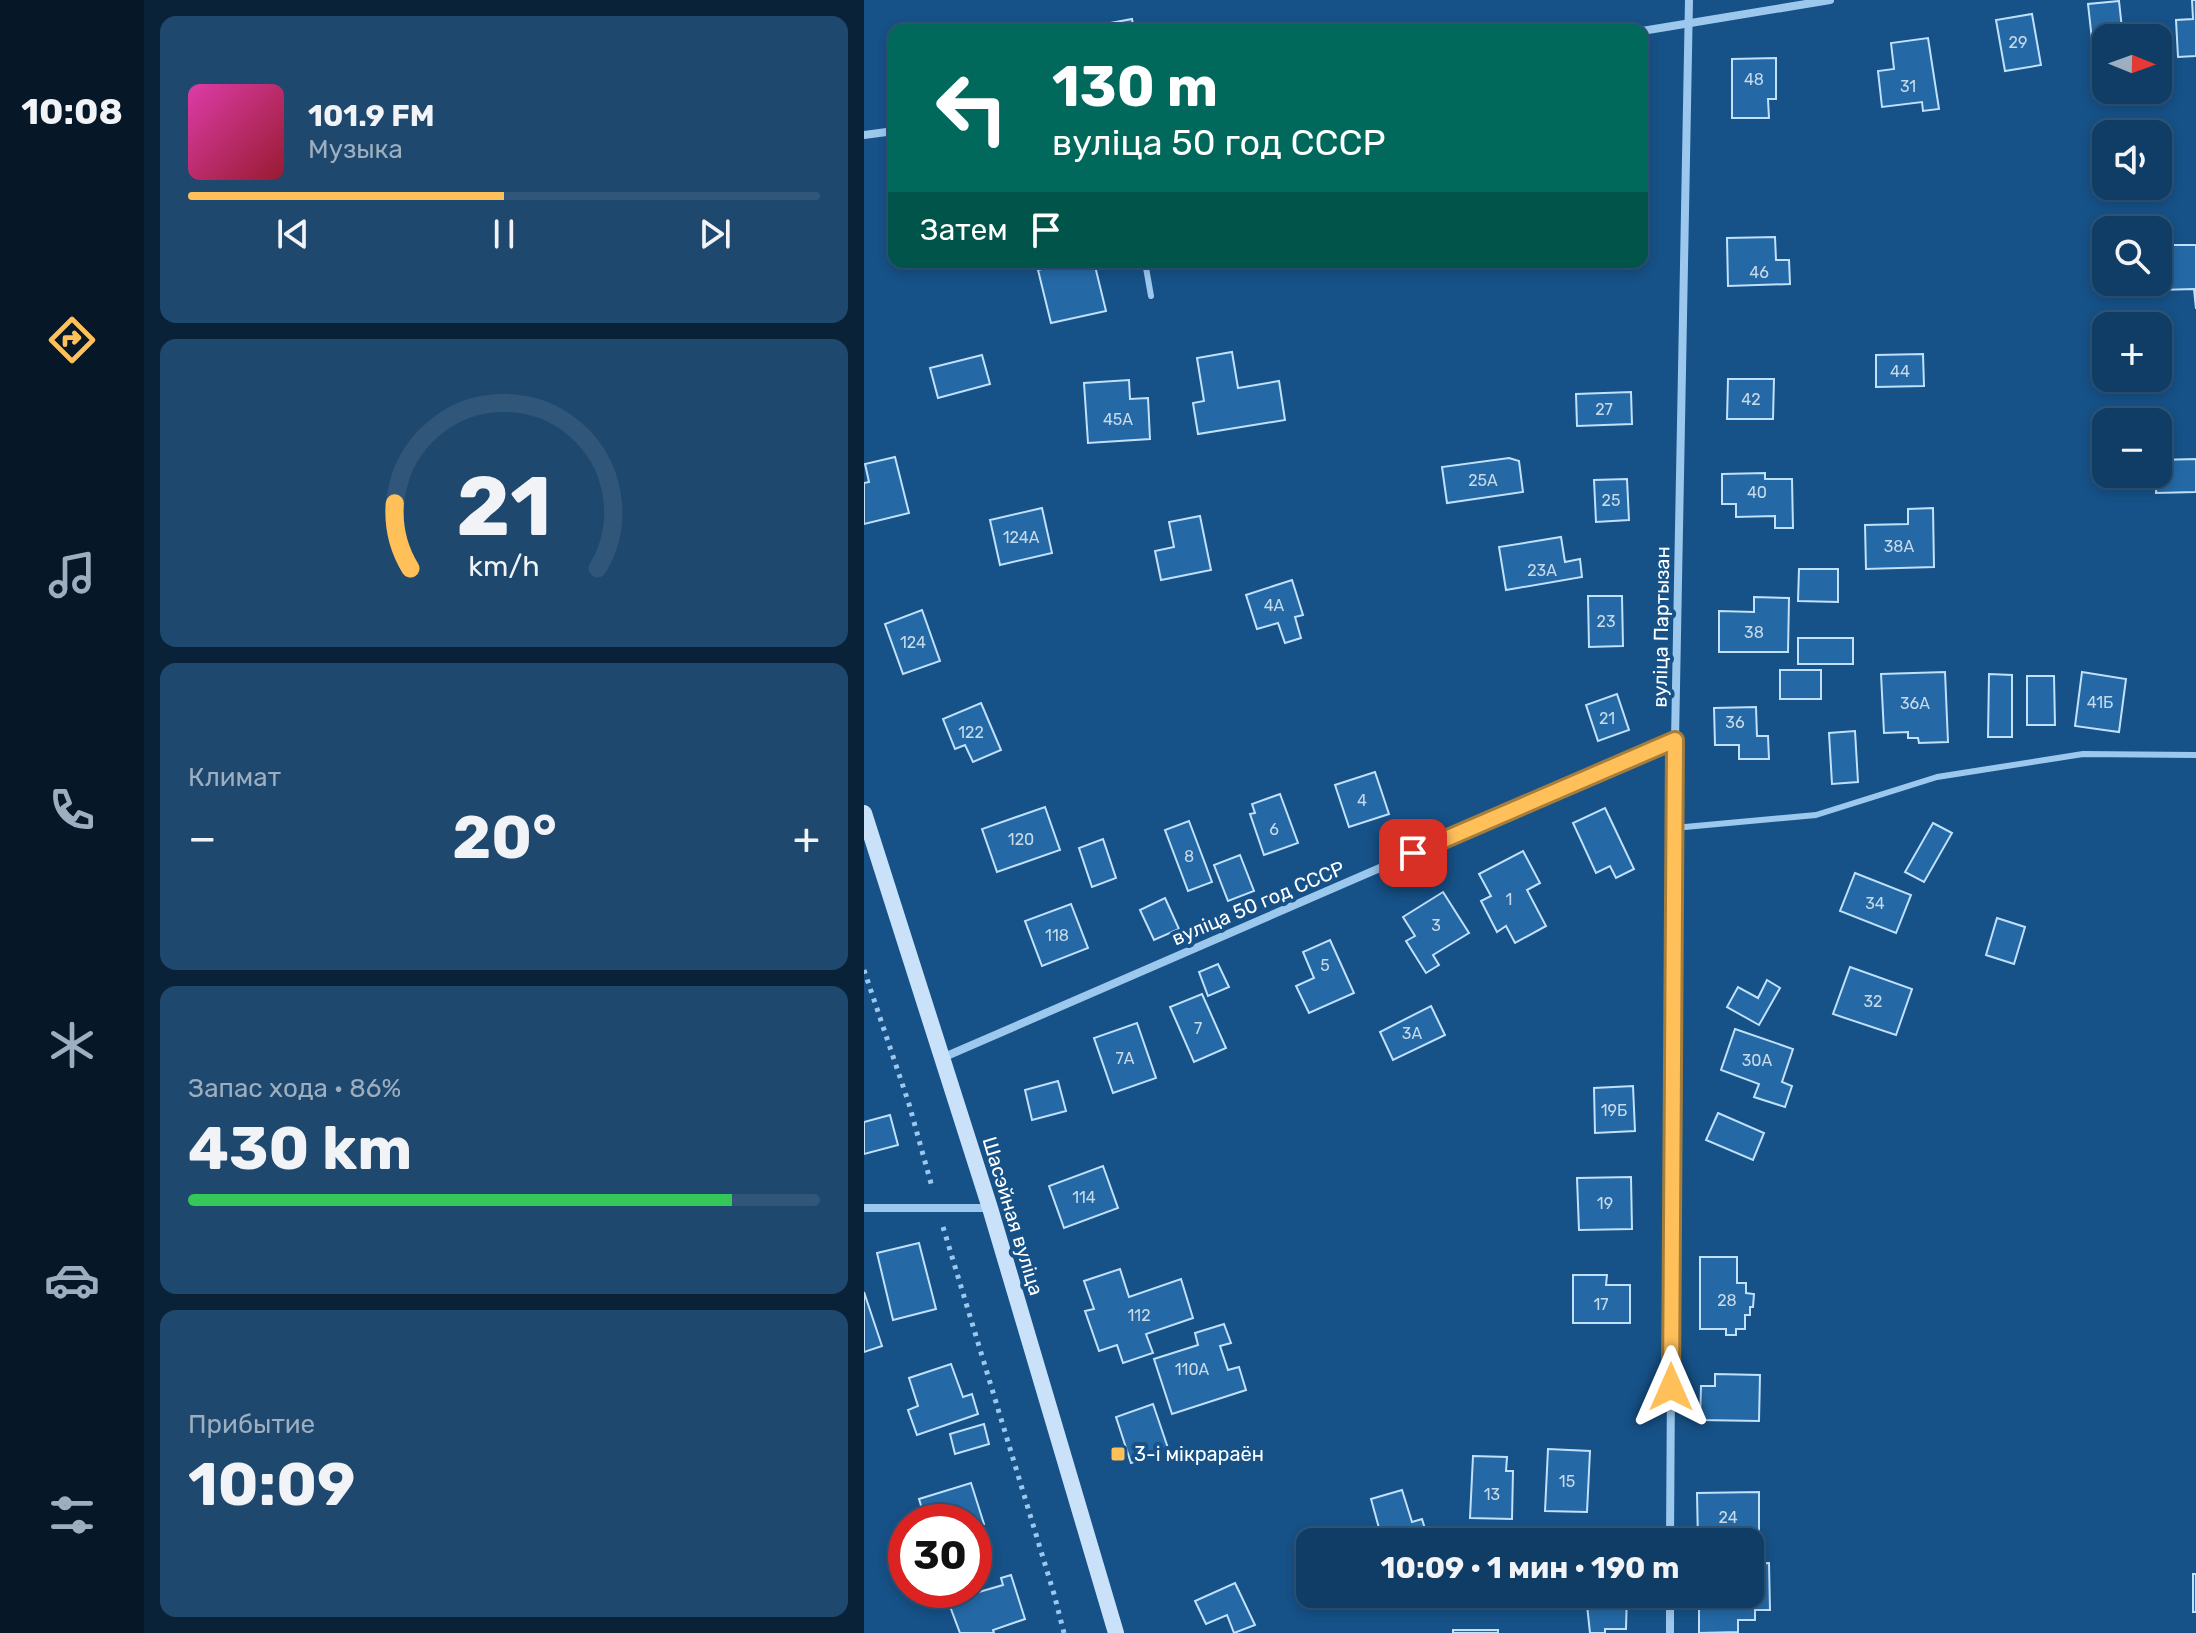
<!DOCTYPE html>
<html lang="ru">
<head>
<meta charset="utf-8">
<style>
  body { margin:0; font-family:Rubik,sans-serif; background:#1e486e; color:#f1f3f6; height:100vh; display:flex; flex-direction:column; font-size:30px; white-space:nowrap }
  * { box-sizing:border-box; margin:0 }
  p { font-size:26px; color:#9caebf }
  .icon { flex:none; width:44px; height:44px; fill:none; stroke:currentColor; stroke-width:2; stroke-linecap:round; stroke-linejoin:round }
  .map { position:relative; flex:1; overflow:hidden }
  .details { display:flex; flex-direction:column; gap:16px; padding:16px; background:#092238; width:720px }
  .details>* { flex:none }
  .banner { position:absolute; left:24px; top:24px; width:760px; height:244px; border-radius:16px; box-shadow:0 4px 12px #0003,0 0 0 2px #305679; background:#00695c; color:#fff; overflow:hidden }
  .needle { width:52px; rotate:91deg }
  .buttons { position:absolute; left:1228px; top:24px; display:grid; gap:16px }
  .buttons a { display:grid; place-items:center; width:80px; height:80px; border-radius:16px; background:#103d65; box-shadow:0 4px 12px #0003,0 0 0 2px #305679; font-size:40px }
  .speed { position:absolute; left:24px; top:1504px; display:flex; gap:16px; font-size:40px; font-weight:700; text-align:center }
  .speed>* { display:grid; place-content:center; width:104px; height:104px; border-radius:50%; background:#103d65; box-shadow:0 4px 12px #0003,0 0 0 2px #305679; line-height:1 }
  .speed .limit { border:12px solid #d22; background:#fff; color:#111 }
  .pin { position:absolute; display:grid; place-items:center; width:68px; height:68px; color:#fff; margin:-34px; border-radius:16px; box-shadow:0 4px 12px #0006 }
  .me { position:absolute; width:88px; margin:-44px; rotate:0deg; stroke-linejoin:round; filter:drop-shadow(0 0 6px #0008) }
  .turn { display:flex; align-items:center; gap:28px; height:168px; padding:0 32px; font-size:36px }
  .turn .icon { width:104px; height:104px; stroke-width:2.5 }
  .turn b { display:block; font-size:56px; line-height:68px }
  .then { display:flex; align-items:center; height:76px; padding:0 32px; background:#0003; gap:16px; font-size:30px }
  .big { font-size:60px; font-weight:700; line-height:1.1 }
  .details .tile { flex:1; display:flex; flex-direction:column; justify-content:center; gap:12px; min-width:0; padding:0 28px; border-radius:16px; background:#1e486e }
  .details .dial { align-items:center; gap:0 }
  .dial svg { height:208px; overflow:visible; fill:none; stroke:#305679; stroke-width:7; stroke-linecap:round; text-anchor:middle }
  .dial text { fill:#f1f3f6; stroke:none }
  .song { display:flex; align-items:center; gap:24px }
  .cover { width:96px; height:96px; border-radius:12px; background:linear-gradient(135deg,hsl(320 70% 55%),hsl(350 70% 35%)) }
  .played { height:8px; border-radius:4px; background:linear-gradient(90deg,#ffc059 50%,#305679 50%) }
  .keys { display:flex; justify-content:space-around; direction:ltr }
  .heat { display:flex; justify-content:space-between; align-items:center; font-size:44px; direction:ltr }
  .charge { height:12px; border-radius:6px; background:linear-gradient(90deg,#34c759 86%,#305679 0) }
  .trip { position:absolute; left:432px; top:1528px; width:468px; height:80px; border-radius:16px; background:#103d65; box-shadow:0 4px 12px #0003,0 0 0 2px #305679; font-weight:700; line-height:80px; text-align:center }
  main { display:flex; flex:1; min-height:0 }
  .menu { display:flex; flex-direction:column; width:144px; justify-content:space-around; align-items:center; background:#061828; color:#9caebf }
  .menu .icon { width:56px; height:56px }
  .menu .current { color:#ffc059 }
  .menu b { font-size:36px; color:#f1f3f6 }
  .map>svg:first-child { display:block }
  .building { fill:#2469a6; stroke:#c1e0fa; stroke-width:2 }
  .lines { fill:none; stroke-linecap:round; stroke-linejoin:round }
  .path { stroke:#9cc8ee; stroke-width:5; stroke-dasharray:4 6; stroke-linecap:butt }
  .lane { stroke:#9cc8ee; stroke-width:6 }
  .street { stroke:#9cc8ee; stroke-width:8 }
  .secondary { stroke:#c9e2fa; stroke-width:16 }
  .route-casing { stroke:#a67d3a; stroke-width:20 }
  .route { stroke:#ffc059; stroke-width:14 }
  .poi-dot { fill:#ffc059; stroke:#165187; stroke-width:3 }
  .labels { text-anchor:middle; stroke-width:8; stroke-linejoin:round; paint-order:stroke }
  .number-label { font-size:16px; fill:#c8dae9 }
  .street-label { font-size:20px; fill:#fff; stroke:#165187 }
  .poi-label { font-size:20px; fill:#fff; stroke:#165187; text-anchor:start }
</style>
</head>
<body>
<main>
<nav class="menu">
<b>10:08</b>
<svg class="icon current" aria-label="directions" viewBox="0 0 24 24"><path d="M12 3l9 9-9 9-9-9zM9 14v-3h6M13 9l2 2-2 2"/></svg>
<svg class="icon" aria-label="music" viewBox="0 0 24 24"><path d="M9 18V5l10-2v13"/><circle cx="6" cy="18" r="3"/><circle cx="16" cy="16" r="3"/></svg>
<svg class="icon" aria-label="phone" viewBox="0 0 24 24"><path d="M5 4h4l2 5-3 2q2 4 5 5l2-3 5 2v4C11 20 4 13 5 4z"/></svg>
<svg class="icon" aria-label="climate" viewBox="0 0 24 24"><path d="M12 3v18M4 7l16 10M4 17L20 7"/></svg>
<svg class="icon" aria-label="car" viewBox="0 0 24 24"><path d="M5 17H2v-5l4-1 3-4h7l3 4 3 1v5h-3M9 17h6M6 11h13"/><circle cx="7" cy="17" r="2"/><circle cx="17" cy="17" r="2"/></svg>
<svg class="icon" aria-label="filters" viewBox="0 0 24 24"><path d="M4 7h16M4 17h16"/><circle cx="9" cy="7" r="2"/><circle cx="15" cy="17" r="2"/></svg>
</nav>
<section class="details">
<div class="tile">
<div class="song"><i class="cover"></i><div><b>101.9 FM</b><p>Музыка</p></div></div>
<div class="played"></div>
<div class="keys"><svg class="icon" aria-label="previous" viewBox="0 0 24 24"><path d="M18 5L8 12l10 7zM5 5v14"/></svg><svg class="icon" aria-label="pause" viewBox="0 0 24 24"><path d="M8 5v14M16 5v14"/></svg><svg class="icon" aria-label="next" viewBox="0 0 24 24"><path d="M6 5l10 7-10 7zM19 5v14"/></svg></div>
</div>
<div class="tile dial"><svg viewBox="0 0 100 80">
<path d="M14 69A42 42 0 1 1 86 69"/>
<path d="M14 69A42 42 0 0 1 8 44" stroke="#ffc059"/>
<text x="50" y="56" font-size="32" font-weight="700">21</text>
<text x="50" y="72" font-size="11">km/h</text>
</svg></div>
<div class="tile"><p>Климат</p>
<div class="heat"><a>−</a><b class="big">20°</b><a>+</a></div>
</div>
<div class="tile"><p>Запас хода · 86%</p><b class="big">430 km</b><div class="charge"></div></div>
<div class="tile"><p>Прибытие</p><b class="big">10:09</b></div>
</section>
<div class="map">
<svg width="1332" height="1633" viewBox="0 0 1332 1633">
  <rect width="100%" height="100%" fill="#165187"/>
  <!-- building -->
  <g class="building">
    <path d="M1328 0H1332V56L1314 57 1312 20 1329 19Z"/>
    <path d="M1255 1 1259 38H1242V57L1230 58 1224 4Z"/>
    <path d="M1168 14 1177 65 1141 71 1132 20Z"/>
    <path d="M268 19 270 30H209Z"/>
    <path d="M1064 38 1075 109 1059 111 1058 102 1018 107 1014 71 1030 69 1027 43Z"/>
    <path d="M912 58V99H904L905 118H868V59Z"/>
    <path d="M911 237 912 260H925L926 284 864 286 863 238Z"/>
    <path d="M1294 245H1332V309L1330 289 1294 290Z"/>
    <path d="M207 262H230L242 311 187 323 174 270Z"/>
    <path d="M368 352 374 388 415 381 421 420 334 434 329 403 340 401 333 358Z"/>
    <path d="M1059 354 1060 386 1012 387V355Z"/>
    <path d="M118 355 126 384 74 398 66 368Z"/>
    <path d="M864 379H910L909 419H863Z"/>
    <path d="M265 380 266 399 284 398 286 439 224 443 220 383Z"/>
    <path d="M767 392 768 424 713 426 712 394Z"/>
    <path d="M31 457 45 513 0 524V483L5 482 1 464Z"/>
    <path d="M645 458 655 461 659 492 583 503 578 467Z"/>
    <path d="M1332 459V492L1292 493 1294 460Z"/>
    <path d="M901 473V479H928L929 528H911V516L872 517V504H858V474Z"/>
    <path d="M763 479 765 520 732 522 730 480Z"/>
    <path d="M178 508 188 553 136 565 126 520Z"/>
    <path d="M1069 508 1070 567 1002 569 1001 525 1044 524V509Z"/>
    <path d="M336 516 347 570 297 580 291 551 310 547 305 522Z"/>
    <path d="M697 537 701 562 716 559 718 577 642 590 635 547Z"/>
    <path d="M935 569H974V602L934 601Z"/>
    <path d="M428 580 439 615 431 617 437 638 421 643 414 623 393 629 382 595Z"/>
    <path d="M724 596H758L759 646 725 647Z"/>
    <path d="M890 597 925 598 924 652H855V611L890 612Z"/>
    <path d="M58 610 76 661 39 674 21 624Z"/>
    <rect x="934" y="638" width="55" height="26"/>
    <rect x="916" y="670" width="41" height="29"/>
    <path d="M1081 672 1084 742 1055 743 1054 738H1044V732L1020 733 1017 674Z"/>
    <path d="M1218 672 1262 679 1255 732 1211 726Z"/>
    <path d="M1125 674 1148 675V737H1124Z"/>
    <path d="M1163 676H1190L1191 725H1163Z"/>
    <path d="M753 694 765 730 734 741 722 705Z"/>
    <path d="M117 703 137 750 109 762 101 745 91 749 79 719Z"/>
    <path d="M892 707 893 736H904L905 759H875V745H851L850 708Z"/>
    <path d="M991 731 994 782 968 784 965 733Z"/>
    <path d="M511 772 525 814 485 827 471 785Z"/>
    <path d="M416 794 434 843 400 855 386 814 391 813 388 804Z"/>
    <path d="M181 807 196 850 133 872 118 829Z"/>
    <path d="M741 808 770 869 752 878 746 866 732 873 709 823Z"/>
    <path d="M325 821 348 882 324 891 301 830Z"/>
    <path d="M1069 823 1088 833 1060 882 1041 872Z"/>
    <path d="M239 839 252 878 228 887 215 848Z"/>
    <path d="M659 851 676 883 663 890 682 926 651 943 642 926 633 932 617 901 627 896 615 874Z"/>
    <path d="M376 855 390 891 364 901 350 865Z"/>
    <path d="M991 873 1047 895 1032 933 976 911Z"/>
    <path d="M579 892 605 933 569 955 575 965 562 973 542 941 551 936 539 917Z"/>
    <path d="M301 898 315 929 290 940 276 910Z"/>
    <path d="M207 904 224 948 178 966 161 921Z"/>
    <path d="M1133 918 1161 927 1150 964 1122 955Z"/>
    <path d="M466 940 490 993 445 1013 432 986 450 978 439 952Z"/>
    <path d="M354 964 365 987 344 996 335 972Z"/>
    <path d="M986 967 1048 989 1032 1035 969 1014Z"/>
    <path d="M903 980 916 988 895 1025 863 1007 874 987 894 998Z"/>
    <path d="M338 994 362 1048 330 1062 306 1007Z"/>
    <path d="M567 1006 581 1035 529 1060 516 1032Z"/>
    <path d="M273 1023 292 1078 249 1093 230 1038Z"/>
    <path d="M871 1029 929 1049 918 1082 928 1086 921 1107 890 1097 895 1084 857 1070Z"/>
    <path d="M194 1081 202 1111 168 1120 161 1090Z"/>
    <path d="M769 1086 771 1131 731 1133 730 1088Z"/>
    <path d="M854 1113 900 1133 889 1160 842 1140Z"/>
    <path d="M26 1115 34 1145 0 1154V1122Z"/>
    <path d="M239 1166 254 1208 200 1228 185 1186Z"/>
    <path d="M767 1177 768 1229 715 1230 713 1178Z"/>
    <path d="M55 1243 72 1309 29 1320 13 1253Z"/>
    <path d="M836 1257H873V1283H882V1293L890 1294 889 1307H886V1315H881V1329H872V1335H862V1329H836Z"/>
    <path d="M256 1269 265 1297 317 1279 329 1318 282 1334 289 1353 259 1363 253 1345 235 1351 221 1311 230 1309 220 1281Z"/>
    <path d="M709 1275H743L742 1285H766V1323H709Z"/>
    <path d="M0 1292 18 1346 0 1352Z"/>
    <path d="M360 1324 367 1343 356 1346 364 1370 375 1367 382 1390 308 1414 290 1359 334 1345 331 1333Z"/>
    <path d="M87 1364 99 1397 108 1394 114 1414 53 1435 44 1410 54 1406 45 1378Z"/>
    <path d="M851 1374 896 1375 895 1421 836 1420 837 1386H851Z"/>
    <path d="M289 1404 305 1451 267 1463 252 1417Z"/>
    <path d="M120 1424 125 1444 91 1454 86 1434Z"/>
    <path d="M684 1449 726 1451 723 1512 681 1511Z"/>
    <path d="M609 1456 643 1457 642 1471H649L648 1519 606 1518Z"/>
    <path d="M107 1483 120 1524 110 1527V1522H62L55 1499Z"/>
    <path d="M538 1490 548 1522 558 1519 565 1542H497L495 1534 515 1528 507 1499Z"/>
    <path d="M895 1492V1543L834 1542 833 1493Z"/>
    <path d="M905 1563 906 1610H891V1620H874V1632L835 1633V1594H886V1564Z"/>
    <rect x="1329" y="1574" width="3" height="38"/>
    <path d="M147 1575 161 1619 129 1630 130 1633H96L84 1601 139 1585 137 1578Z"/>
    <path d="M371 1583 391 1625 370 1633 363 1615 342 1624 331 1601Z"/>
    <path d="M730 1594H763L762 1629H741V1633H726L723 1605H730Z"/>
    <rect x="589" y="1630" width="45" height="3"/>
  </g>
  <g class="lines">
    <!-- path -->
    <g class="path">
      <path d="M0 970 45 1104 68 1187"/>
      <path d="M79 1227 190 1594 200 1633"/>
    </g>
    <!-- lane -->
    <g class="lane">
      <path d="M281 262 287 296"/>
      <path d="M810 828 952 815 1073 777 1219 754 1332 755"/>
    </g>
    <!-- street -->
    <g class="street">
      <path d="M778 31 966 0"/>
      <path d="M0 135 30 131"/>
      <path d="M78 1058 811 740"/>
      <path d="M0 1208H126"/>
      <path d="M806 1542 811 740 825 0"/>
      <path d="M806 1633V1594"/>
    </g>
    <!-- secondary -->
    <path class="secondary" d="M0 813 126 1208 252 1633"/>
  </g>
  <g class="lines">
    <!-- route casing -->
    <g class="route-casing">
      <path id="route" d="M549 853 811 740 807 1387"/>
    </g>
    <!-- route -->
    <use href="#route" class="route"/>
  </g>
  <!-- markers -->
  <rect class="poi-dot" x="246" y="1446" width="16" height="16" rx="4"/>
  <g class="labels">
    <!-- number labels -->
    <g class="number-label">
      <text x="1154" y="48">29</text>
      <text x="890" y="85">48</text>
      <text x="1044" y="92">31</text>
      <text x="895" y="278">46</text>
      <text x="1036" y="377">44</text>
      <text x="887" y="405">42</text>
      <text x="740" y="415">27</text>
      <text x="254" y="425">45А</text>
      <text x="619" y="486">25А</text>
      <text x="893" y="498">40</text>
      <text x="747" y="506">25</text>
      <text x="157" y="543">124А</text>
      <text x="1035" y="552">38А</text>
      <text x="678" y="576">23А</text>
      <text x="410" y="611">4А</text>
      <text x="742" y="627">23</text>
      <text x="890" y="638">38</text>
      <text x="49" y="648">124</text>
      <text x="1236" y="708">41Б</text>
      <text x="1051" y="709">36А</text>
      <text x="743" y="724">21</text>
      <text x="871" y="728">36</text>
      <text x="107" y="738">122</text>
      <text x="498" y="806">4</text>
      <text x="410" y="835">6</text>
      <text x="157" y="845">120</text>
      <text x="325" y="862">8</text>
      <text x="645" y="905">1</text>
      <text x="1011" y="909">34</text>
      <text x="572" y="931">3</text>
      <text x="193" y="941">118</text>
      <text x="461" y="971">5</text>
      <text x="1009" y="1007">32</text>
      <text x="334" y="1034">7</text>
      <text x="548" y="1039">3А</text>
      <text x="261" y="1064">7А</text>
      <text x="893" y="1066">30А</text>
      <text x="750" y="1116">19Б</text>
      <text x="220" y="1203">114</text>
      <text x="741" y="1209">19</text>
      <text x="863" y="1306">28</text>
      <text x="737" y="1310">17</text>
      <text x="275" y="1321">112</text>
      <text x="328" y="1375">110А</text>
      <text x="703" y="1487">15</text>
      <text x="628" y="1500">13</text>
      <text x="864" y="1523">24</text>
    </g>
    <!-- street labels -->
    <g class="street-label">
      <text transform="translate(797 627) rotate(-89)" y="7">вуліца Партызан</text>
      <text transform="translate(394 903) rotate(-23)" y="7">вуліца 50 год СССР</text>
      <text transform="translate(149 1216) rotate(73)" y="7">Шасэйная вуліца</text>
    </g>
    <!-- poi labels -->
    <g class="poi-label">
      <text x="270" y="1461">3-і мікрараён</text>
    </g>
  </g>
</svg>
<div class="buttons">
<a><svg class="needle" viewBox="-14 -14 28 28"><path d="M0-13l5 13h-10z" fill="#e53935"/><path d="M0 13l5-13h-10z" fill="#9caebf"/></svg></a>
<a><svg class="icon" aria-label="sound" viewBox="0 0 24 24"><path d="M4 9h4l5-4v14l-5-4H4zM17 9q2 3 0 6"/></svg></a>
<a><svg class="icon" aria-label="search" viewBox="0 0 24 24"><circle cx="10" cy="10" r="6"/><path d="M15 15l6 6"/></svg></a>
<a>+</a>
<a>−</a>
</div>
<div class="speed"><div class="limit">30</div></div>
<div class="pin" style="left:549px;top:853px;background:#d93025"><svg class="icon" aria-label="arrive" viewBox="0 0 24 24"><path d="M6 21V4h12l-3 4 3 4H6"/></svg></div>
<svg class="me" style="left:807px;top:1387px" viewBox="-20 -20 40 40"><path d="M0-17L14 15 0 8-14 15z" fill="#ffc059" stroke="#fff" stroke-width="4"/></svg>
<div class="trip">10:09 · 1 мин · 190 m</div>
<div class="banner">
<div class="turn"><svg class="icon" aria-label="left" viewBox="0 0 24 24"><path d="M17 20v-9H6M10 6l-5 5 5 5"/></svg><div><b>130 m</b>вуліца 50 год СССР</div></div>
<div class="then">Затем<svg class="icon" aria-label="arrive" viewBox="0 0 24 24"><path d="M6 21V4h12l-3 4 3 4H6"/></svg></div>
</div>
</div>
</main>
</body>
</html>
